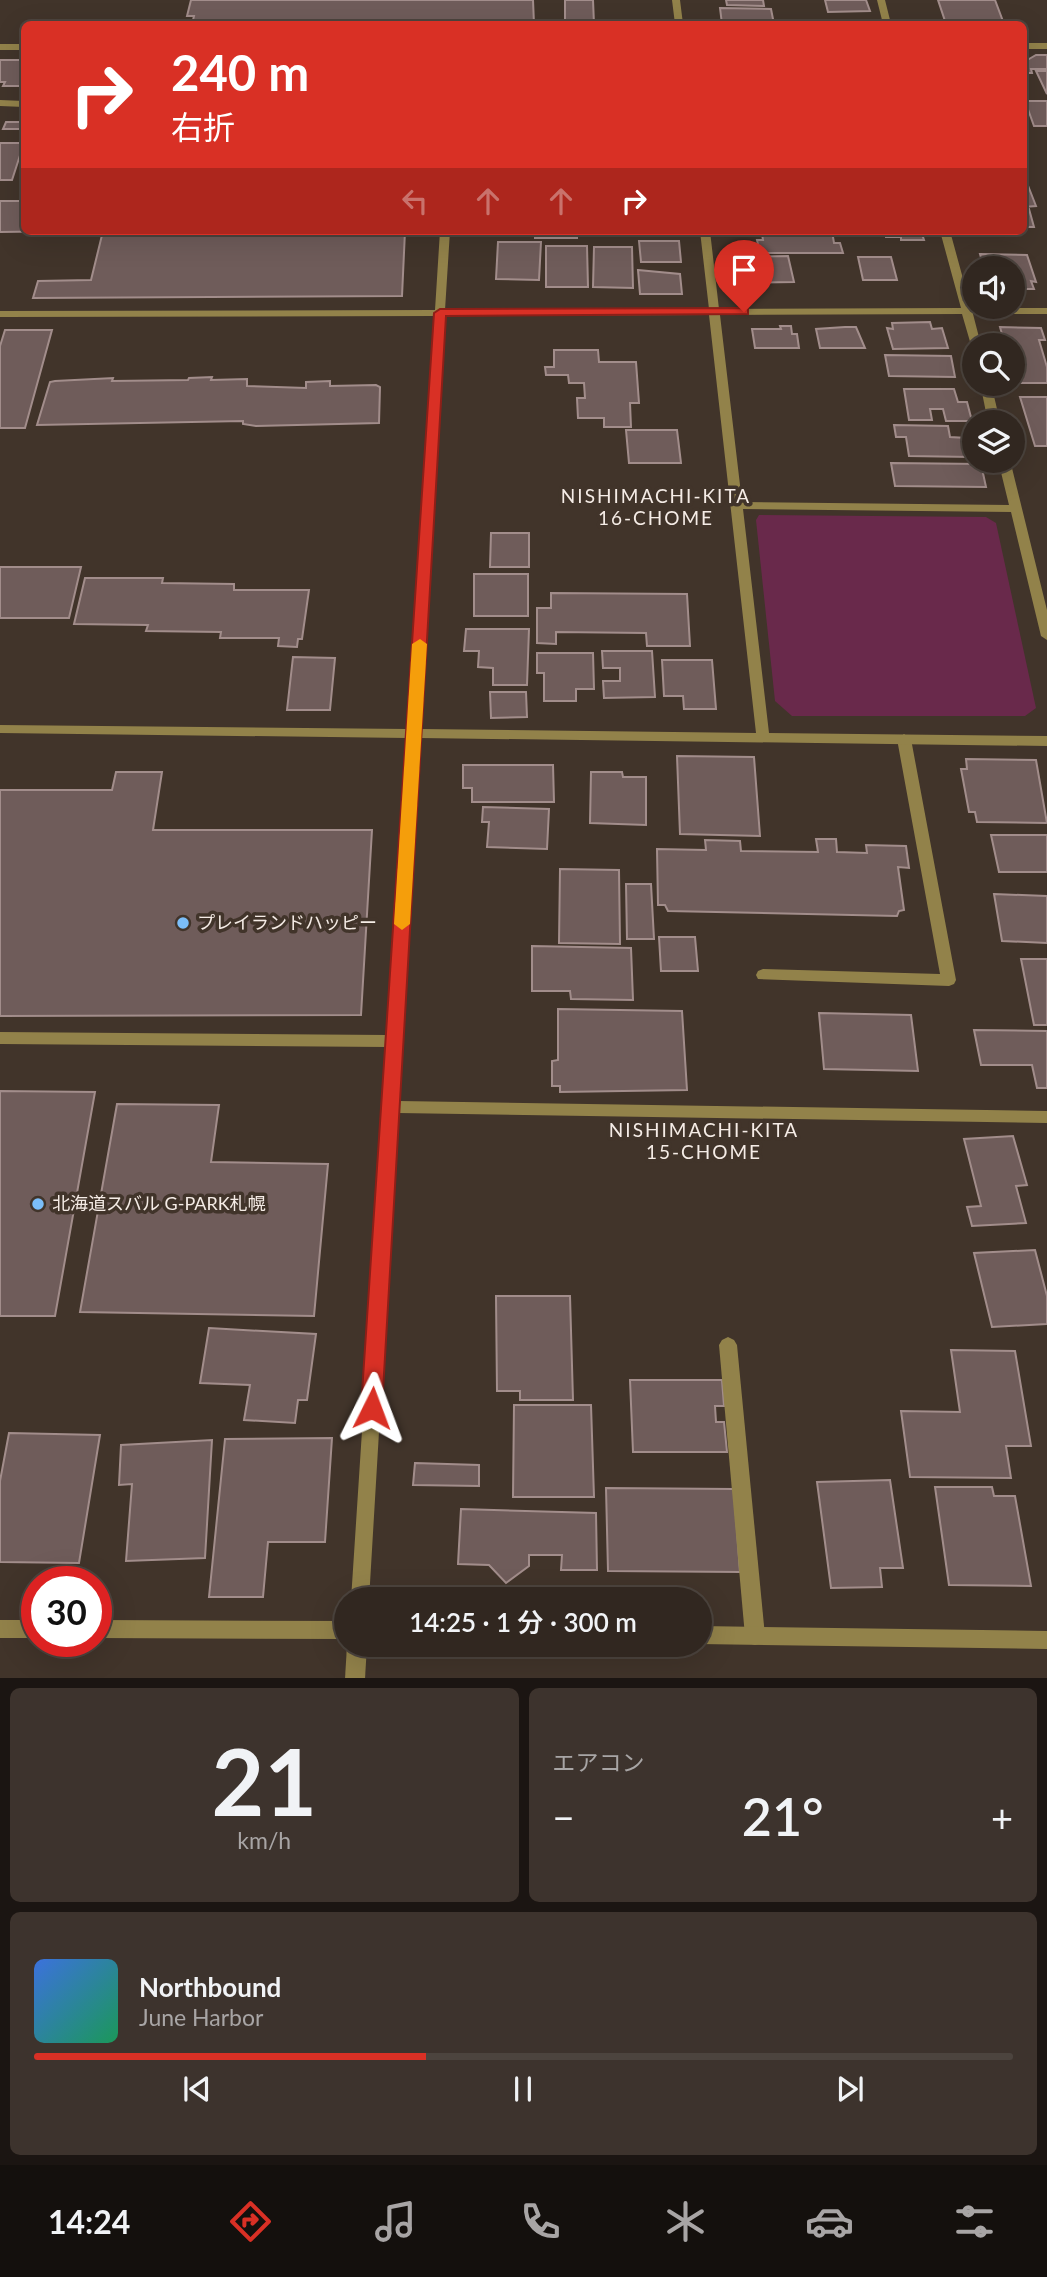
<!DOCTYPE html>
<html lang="ja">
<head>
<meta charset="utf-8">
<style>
  body { margin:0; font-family:Lato,"Noto Sans JP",sans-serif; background:#3d332d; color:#f1f3f6; height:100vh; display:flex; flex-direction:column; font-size:26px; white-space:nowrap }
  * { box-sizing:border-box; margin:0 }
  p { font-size:23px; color:#a8a5a5 }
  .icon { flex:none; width:38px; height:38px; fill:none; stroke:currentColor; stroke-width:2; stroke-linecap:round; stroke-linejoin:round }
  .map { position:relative; height:1678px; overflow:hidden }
  .details { display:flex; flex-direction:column; gap:10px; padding:10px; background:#1b1512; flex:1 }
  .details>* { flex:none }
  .top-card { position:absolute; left:21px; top:21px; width:1006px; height:214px; border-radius:10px; box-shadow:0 7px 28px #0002,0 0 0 2px #4c443e; background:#d93025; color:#fff; overflow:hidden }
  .controls { position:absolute; left:962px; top:256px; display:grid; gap:14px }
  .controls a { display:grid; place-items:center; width:63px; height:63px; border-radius:50%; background:#312720; box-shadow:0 7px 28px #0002,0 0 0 2px #4c443e; font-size:35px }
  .speed { position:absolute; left:21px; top:1566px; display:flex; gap:14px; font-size:35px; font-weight:700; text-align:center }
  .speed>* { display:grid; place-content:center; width:91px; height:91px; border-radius:50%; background:#312720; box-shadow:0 7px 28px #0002,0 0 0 2px #4c443e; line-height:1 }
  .speed .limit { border:10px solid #d22; background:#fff; color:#111 }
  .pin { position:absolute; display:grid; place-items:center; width:60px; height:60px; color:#fff; margin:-72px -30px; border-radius:50% 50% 50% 0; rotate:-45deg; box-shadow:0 0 7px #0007 }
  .pin .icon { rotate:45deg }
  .me { position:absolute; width:77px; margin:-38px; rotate:3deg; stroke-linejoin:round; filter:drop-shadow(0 0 5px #0008) }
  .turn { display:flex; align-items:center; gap:24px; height:147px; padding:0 35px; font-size:32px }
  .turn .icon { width:91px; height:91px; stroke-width:2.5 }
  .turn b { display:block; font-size:49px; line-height:60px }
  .lanes { display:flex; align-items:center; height:66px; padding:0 35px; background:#0003; justify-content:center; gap:35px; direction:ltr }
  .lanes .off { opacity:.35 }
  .big { font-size:52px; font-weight:600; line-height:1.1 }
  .details .tile { flex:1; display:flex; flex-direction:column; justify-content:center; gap:10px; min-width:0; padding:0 24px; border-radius:10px; background:#3d332d }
  .details .dial { align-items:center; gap:0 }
  .dial b { font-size:91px; line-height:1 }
  .song { display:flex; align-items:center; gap:21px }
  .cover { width:84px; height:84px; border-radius:10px; background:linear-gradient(135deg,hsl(220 70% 55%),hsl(150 70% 35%)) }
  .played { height:7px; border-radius:4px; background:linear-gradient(90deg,#d93025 40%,#4c443e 40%) }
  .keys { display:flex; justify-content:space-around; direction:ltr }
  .heat { display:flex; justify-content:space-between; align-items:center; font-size:38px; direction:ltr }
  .details .tiles { flex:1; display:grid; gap:10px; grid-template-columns:1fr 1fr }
  .tile:last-child { grid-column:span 2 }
  .trip { position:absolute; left:334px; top:1587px; width:378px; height:70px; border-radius:35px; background:#312720; box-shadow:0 7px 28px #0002,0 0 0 2px #4c443e; font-weight:600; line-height:70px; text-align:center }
  .dock { display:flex; height:112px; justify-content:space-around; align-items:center; background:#14100d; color:#a8a5a5 }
  .dock .icon { width:49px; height:49px }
  .dock .current { color:#d93025 }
  .dock b { font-size:32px; color:#f1f3f6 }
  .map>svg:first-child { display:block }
  .green { fill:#69294b }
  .building { fill:#6f5c5a; stroke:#a28d8b; stroke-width:2 }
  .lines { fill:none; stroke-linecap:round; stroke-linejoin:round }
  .service { fill:#92824a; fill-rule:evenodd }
  .minor { fill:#92824a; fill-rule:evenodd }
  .route { fill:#d93025; stroke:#8d1f18; stroke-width:2 }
  .slow { fill:#f59e0b }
  .poi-dot { fill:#7bbef9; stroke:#41342a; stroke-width:2.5 }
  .labels { text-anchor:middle; stroke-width:7; stroke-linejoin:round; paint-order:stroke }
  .poi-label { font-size:18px; fill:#f5ece6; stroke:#41342a; text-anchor:start }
  .neighbourhood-label { font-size:19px; letter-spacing:2px; fill:#f5ece6; stroke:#41342a }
</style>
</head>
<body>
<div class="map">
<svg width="1047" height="1679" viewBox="0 0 1047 1679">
  <rect width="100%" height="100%" fill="#41342a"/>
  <!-- green -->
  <path class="green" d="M759 515 986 517 996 523 1036 708 1025 716H792L775 701 756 520Z"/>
  <!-- building -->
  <g class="building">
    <path d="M191 0H533L534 24H192L194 16H187Z"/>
    <path d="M565 0H593L594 24H565Z"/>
    <path d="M726 0H763L764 6 727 5Z"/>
    <path d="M825 0H866L870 11 828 12Z"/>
    <path d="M938 0H995L1004 24H946Z"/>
    <path d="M720 8 771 9 774 24H722Z"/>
    <path d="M1036 55H1047V69H1031L1032 73H1024V62Z"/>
    <path d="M0 60H24V86H3L5 82H0Z"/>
    <path d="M1036 71H1047V94Z"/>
    <path d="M1025 101H1047V126H1034Z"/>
    <path d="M6 122H24V129H3Z"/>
    <path d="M0 143H24L12 180H0Z"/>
    <path d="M1024 178H1025L1036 206 1024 207Z"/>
    <path d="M0 201H24V231H73L0 232Z"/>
    <path d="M1024 209H1029L1034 227H1024Z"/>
    <path d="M103 231H405L402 296 33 298 38 281 91 280Z"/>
    <rect x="535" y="231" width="42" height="7"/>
    <path d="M756 231H832L834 243H840L843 253H760L757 240H763L762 234Z"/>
    <path d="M869 231H921L924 240H901V237H886V234H870Z"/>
    <path d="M639 241H679L681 262H641Z"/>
    <path d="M498 242H541L539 280 496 279Z"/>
    <path d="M546 246H587L588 287H546Z"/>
    <path d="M594 247H632L633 288 593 287Z"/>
    <path d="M980 254 1027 255 1036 282 1031 281 1034 289H1013V268H984Z"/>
    <path d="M788 256 794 282 742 283 737 257Z"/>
    <path d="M858 257H891L897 280H863Z"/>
    <path d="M638 270 680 274 682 294H640Z"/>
    <path d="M930 322 932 329 942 328 948 348 893 349 887 328 893 329 892 323Z"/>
    <path d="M780 326H791L792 334H797L799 348H755L752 329H781Z"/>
    <path d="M845 327H856L865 348H820L816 329Z"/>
    <path d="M1000 327 1041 328 1045 340H1039L1047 367V383H1015L1013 345H1005Z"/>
    <path d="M5 330H52L25 428H0V346Z"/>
    <path d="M554 350H598L599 362H636L639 403H630L631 427H604V418H578L577 398H585L584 383H569L568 375H546L545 367H554Z"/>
    <path d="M885 355 951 356 955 377 889 376Z"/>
    <path d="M212 377 211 380 247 379V386L306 388V382L330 381V386L376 385 380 387 379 423 256 426 243 424V421L37 425 50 382 55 381 113 378 112 381 188 380 189 378Z"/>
    <path d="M904 389H954L958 402H967L972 421H946L943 409H930L932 420H909Z"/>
    <path d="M1020 397H1047V446H1035Z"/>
    <path d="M894 425 948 426 950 437 967 438 971 457 909 456 906 437H896Z"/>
    <path d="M626 430H677L681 463H629Z"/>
    <path d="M891 463 981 464 986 487 895 486Z"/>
    <path d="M491 533H529V567H490Z"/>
    <path d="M0 567H81L69 618H0Z"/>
    <rect x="474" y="574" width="54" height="42"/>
    <path d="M85 578H163L162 583 234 584V590H309L302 639H298L297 647 278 646 279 638H220L221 632 146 631 148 625 74 624Z"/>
    <path d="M551 593 687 594 690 646H647L646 633 556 632V644L537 643V608H551Z"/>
    <path d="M466 629H529L527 685H493V668L478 667 479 651H464Z"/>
    <path d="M602 651H652L655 697 604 698 603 681H620V668H603Z"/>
    <path d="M537 653H593L594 689H576V701H544V673H537Z"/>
    <path d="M293 657 335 658 330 710H287Z"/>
    <path d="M662 660H712L716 709H684L683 696H664Z"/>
    <path d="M490 692H526L527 717 491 718Z"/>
    <path d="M677 756 754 757 760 836 680 834Z"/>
    <path d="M966 759 1036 760 1047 823 977 822 975 812H969L961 769H967Z"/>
    <path d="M463 765H553L554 802H472V788H463Z"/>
    <path d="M116 772H162L153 830H372L361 1015 0 1016V790H112Z"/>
    <path d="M591 772H622L623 777H646V825L590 823Z"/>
    <path d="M483 807 549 809 547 849 487 847 489 822H482Z"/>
    <path d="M991 835H1047V872H999Z"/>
    <path d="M816 839H836L837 852 867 853 866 845 906 846 909 868 898 867 904 910 899 911 897 916 668 911 665 905H658L657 849 706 850 705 840 740 841 741 851 818 852Z"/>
    <path d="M560 869 619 870 620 944 559 943Z"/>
    <path d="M626 884H651L654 939H627Z"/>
    <path d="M994 894 1047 896V943L1002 941Z"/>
    <path d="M659 937H695L698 971H661Z"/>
    <path d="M532 946 631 948 633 1000 571 999 570 991H532Z"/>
    <path d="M1021 959H1047V1025H1034Z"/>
    <path d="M558 1009 682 1011 687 1090 560 1092V1086H552V1061L558 1060Z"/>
    <path d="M819 1013 911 1015 918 1071 824 1069Z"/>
    <path d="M974 1030 1047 1031V1088H1037L1032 1065H981Z"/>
    <path d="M0 1091 95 1092 55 1316H0Z"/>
    <path d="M117 1104 219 1105 211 1162 328 1164 314 1316 80 1312Z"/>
    <path d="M1013 1136 1027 1185 1016 1186 1026 1223 972 1226 967 1207 981 1206 964 1139Z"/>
    <path d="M1035 1250 1047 1296V1324L992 1327 974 1253Z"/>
    <path d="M496 1296H570L573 1400H520V1391H497Z"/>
    <path d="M209 1328 316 1334 307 1400H298L295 1423 244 1420 250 1385 200 1383Z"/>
    <path d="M951 1350 1015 1351 1031 1446H1006L1011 1478 910 1477 901 1411 960 1412Z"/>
    <path d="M630 1380H722L724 1406H715L716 1422H724L727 1452H633Z"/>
    <path d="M514 1405H591L594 1497H513Z"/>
    <path d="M9 1433 100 1435 79 1563 0 1562V1481Z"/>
    <path d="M332 1438 325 1542H268L263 1597H209L225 1439Z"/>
    <path d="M212 1440 205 1558 126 1561 132 1484 119 1485 121 1445Z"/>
    <path d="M415 1463 479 1465V1486L413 1485Z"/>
    <path d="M890 1480 903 1568H880L882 1587 831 1588 817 1482Z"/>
    <path d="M935 1487H992L994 1496H1015L1031 1586 949 1585Z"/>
    <path d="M606 1488 734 1489 740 1572 608 1571Z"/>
    <path d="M461 1509 596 1513 597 1570H561L562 1555H529V1566L506 1583 489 1565 458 1564Z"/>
  </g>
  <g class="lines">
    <!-- service -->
    <g class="service">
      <path d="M0 100 24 101V107L0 106Z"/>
      <path d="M904 734 911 739 956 980 954 984 949 986 758 979 756 975 758 971 763 969 940 974 897 739Z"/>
      <path d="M728 1337 734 1340 737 1345 765 1636 762 1643 755 1645 748 1643 745 1636 719 1345 722 1340Z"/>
    </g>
    <!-- minor -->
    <g class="minor">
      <path d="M672 0H680L683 24H675Z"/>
      <path d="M877 0H885L891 24H883Z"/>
      <rect x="1024" y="43" width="23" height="6"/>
      <rect x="0" y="44" width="24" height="6"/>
      <path d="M440 231H450L445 310 709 309 700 231H710L719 309 961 308 940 231H950L971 308H1047V314H973L981 345H975V348L971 345 962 314 720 315 742 502 1009 505 998 460H1010L1047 610V640L1041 636 1011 512 743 509 769 733 1047 736V746L420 738 399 1101 1047 1111V1123L398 1113 369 1600H351L387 1047 0 1044V1032L387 1035 407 738 0 733V725L407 729 434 316 0 317V311L435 310ZM709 315 756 733 421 729 445 316Z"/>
      <path d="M980 383H991L1000 422H988Z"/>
      <rect x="0" y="1620" width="37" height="18"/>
      <path d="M96 1620 346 1621V1639L96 1638Z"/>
      <path d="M700 1626 1047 1631V1649L700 1644Z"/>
      <path d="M347 1645H367L365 1679H345Z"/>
    </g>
  </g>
  <!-- route -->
  <path class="route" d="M744 308 748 309V314L446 316 382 1408 379 1414 372 1417 364 1414 361 1408 434 313 440 309Z"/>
  <!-- slow -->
  <path class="slow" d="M420 639 427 644 410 924 402 930 394 924 412 644Z"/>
  <!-- markers -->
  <g class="poi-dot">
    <circle cx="183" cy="923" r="7"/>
    <circle cx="38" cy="1204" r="7"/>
  </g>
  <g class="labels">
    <!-- poi labels -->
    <g class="poi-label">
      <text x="197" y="929">プレイランドハッピー</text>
      <text x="52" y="1210">北海道スバル G-PARK札幌</text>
    </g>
    <!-- neighbourhood labels -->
    <g class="neighbourhood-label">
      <text x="656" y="503">NISHIMACHI-KITA<tspan x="656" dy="22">16-CHOME</tspan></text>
      <text x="704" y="1137">NISHIMACHI-KITA<tspan x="704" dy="22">15-CHOME</tspan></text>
    </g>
  </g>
</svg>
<div class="controls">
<a><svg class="icon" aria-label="sound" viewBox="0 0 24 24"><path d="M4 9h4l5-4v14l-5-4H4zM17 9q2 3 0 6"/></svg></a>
<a><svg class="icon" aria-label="search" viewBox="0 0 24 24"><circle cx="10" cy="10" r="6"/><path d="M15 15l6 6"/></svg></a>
<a><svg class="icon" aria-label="layers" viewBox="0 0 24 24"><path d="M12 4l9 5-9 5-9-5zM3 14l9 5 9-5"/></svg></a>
</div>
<div class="speed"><div class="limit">30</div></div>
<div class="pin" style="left:744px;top:312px;background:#d93025"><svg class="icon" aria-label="arrive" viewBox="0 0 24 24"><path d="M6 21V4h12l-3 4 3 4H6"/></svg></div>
<svg class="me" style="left:372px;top:1408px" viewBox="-20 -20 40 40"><path d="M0-17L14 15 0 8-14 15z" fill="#d93025" stroke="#fff" stroke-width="4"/></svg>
<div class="trip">14:25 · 1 分 · 300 m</div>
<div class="top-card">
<div class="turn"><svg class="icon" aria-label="right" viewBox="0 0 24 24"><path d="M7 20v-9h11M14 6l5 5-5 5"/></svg><div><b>240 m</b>右折</div></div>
<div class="lanes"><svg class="icon off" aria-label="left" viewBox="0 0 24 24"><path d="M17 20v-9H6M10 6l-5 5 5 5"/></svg><svg class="icon off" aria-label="ahead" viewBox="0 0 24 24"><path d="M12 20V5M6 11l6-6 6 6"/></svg><svg class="icon off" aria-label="ahead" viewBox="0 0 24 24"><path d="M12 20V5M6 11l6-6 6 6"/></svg><svg class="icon" aria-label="right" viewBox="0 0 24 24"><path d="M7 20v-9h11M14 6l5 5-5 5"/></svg></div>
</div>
</div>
<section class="details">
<div class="tiles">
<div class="tile dial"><b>21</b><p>km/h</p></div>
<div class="tile"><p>エアコン</p>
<div class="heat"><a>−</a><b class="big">21°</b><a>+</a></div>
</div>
<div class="tile">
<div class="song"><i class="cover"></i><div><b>Northbound</b><p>June Harbor</p></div></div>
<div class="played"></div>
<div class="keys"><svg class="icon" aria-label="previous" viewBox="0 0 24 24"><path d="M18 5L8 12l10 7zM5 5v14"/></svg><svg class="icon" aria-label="pause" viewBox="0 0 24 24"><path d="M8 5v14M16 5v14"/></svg><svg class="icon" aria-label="next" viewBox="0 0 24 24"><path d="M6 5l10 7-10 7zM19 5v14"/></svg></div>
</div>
</div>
</section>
<nav class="dock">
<b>14:24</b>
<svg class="icon current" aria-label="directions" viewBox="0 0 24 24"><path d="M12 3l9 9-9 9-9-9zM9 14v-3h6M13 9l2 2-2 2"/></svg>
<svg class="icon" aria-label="music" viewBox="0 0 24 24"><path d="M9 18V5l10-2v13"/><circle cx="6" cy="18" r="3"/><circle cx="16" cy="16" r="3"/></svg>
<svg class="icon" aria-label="phone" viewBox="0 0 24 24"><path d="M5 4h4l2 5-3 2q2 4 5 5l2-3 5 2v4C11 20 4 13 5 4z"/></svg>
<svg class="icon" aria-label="climate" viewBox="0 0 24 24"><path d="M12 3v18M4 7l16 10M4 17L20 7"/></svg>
<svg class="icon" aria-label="car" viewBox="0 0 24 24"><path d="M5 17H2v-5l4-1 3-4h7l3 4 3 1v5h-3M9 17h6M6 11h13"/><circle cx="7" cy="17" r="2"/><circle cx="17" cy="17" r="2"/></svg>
<svg class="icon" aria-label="filters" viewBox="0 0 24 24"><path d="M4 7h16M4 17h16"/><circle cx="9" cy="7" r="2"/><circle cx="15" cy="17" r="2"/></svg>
</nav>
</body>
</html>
